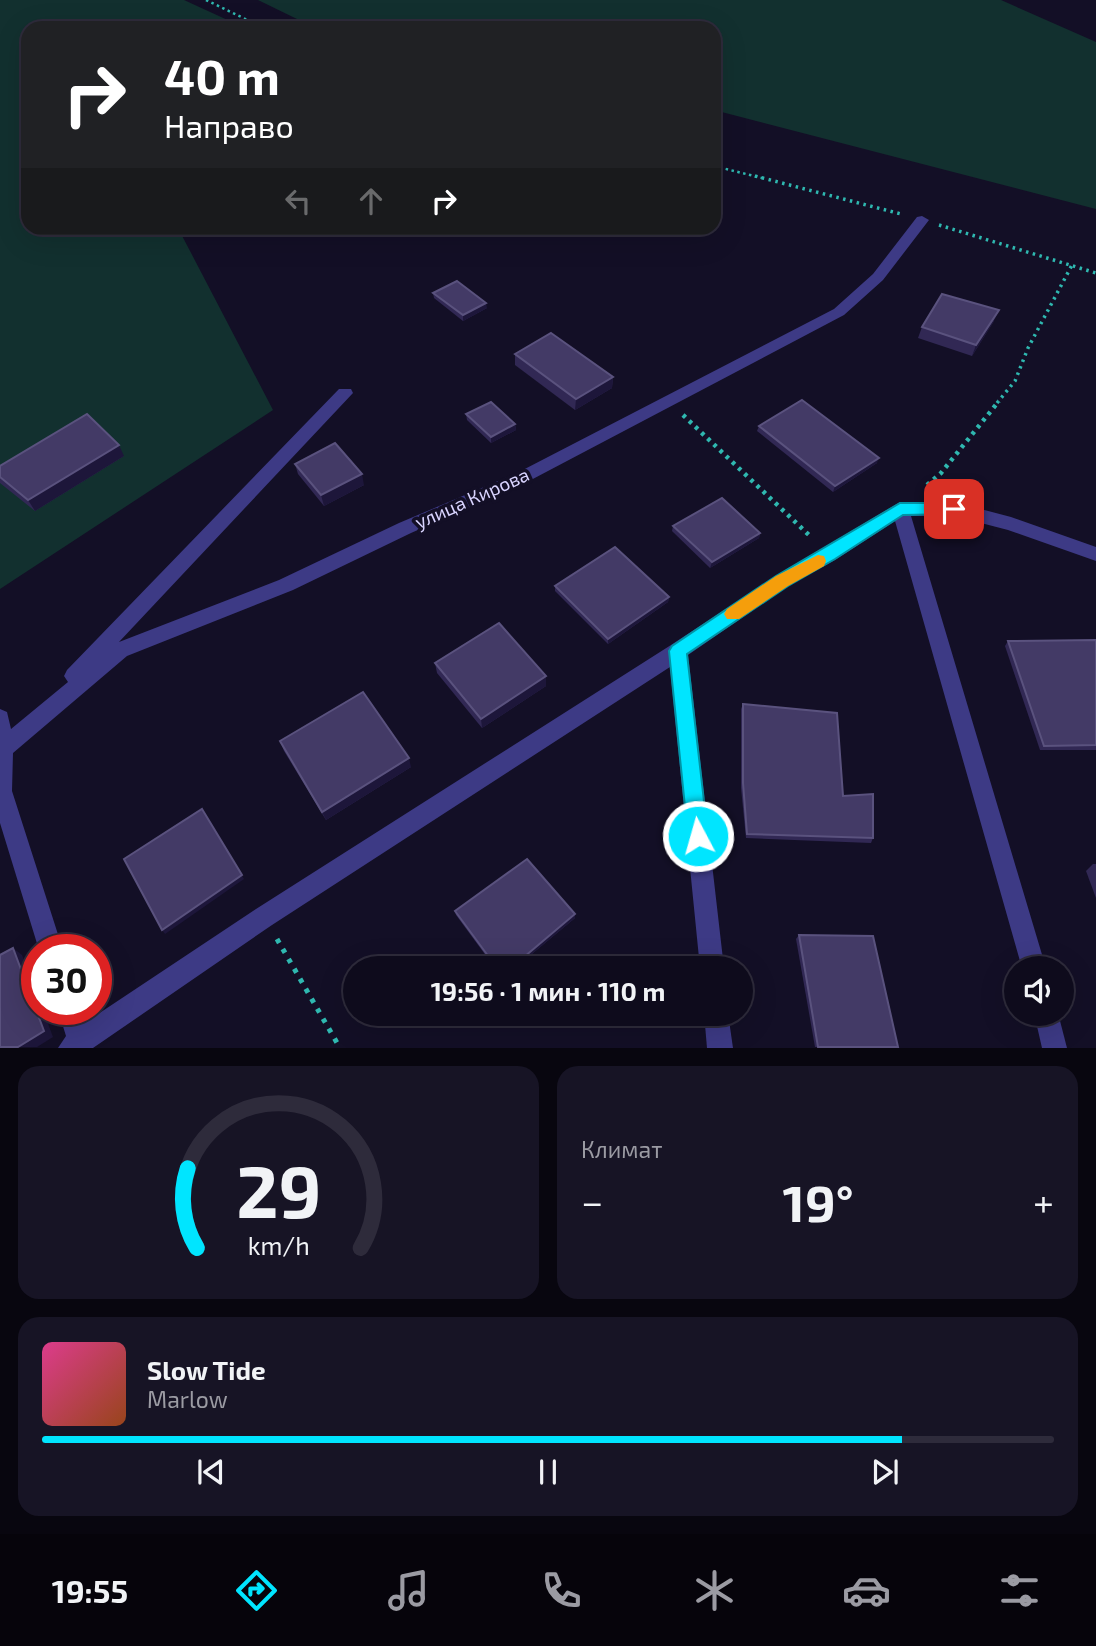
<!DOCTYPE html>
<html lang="ru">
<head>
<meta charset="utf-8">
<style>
  body { margin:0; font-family:"Exo 2",sans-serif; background:#171425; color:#f1f3f6; height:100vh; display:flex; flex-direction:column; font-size:26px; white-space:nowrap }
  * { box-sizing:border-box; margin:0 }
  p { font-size:23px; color:#9b9ba3 }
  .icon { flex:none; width:38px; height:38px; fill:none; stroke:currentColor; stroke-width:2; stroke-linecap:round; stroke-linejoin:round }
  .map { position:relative; height:1048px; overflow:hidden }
  .details { display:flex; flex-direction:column; gap:18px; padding:18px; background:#08060f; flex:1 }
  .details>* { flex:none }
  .hud { position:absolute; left:21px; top:21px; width:700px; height:214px; border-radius:21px; box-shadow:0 7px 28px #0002,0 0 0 2px #2e2b3b; background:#202124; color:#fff; overflow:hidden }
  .fabs { position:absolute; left:1004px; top:956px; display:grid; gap:14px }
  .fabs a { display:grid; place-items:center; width:70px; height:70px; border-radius:50%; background:#0e0b1c; box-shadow:0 7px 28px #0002,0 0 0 2px #2e2b3b; font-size:35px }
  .speed { position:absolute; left:21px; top:934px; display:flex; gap:14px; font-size:35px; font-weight:700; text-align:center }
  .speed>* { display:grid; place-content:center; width:91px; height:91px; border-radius:50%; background:#0e0b1c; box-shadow:0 7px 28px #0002,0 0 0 2px #2e2b3b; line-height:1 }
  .speed .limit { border:10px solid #d22; background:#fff; color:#111 }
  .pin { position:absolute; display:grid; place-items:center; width:60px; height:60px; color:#fff; margin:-30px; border-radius:14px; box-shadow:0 4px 10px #0006 }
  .me { position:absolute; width:77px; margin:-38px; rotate:354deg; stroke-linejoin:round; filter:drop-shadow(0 0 5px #0008) }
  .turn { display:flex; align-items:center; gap:24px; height:147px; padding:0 28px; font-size:32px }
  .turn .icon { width:91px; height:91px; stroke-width:2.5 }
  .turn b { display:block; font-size:49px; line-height:60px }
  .lanes { display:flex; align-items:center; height:66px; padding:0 28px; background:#0003; justify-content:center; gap:35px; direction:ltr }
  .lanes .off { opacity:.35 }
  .big { font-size:52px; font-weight:700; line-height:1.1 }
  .details .widget { flex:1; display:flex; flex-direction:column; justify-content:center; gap:10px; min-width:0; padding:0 24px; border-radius:21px; background:#171425 }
  .details .dial { align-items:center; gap:0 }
  .dial svg { height:182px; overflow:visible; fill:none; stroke:#2e2b3b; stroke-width:7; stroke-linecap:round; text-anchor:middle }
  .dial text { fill:#f1f3f6; stroke:none }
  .song { display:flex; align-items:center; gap:21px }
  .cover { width:84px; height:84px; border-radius:10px; background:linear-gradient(135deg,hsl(330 70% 55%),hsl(20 70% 35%)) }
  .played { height:7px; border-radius:4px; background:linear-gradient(90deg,#00e5ff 85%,#2e2b3b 85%) }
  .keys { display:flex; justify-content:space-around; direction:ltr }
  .heat { display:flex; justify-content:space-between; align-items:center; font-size:38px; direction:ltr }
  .details .tiles { flex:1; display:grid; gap:18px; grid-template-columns:1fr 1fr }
  .widget:last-child { grid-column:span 2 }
  .trip { position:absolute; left:343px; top:956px; width:410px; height:70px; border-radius:35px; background:#0e0b1c; box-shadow:0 7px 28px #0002,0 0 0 2px #2e2b3b; font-weight:700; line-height:70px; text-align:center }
  .tabs { display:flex; height:112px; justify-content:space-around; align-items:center; background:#06040b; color:#9b9ba3 }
  .tabs .icon { width:49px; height:49px }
  .tabs .current { color:#00e5ff }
  .tabs b { font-size:32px; color:#f1f3f6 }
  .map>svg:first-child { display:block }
  .green { fill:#12302f }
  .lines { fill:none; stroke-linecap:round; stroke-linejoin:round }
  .path-far3 { stroke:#2fb8b0; stroke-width:2.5; stroke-dasharray:2.5 3.5; stroke-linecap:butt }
  .path-far2 { stroke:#2fb8b0; stroke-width:3.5; stroke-dasharray:2.5 4.5; stroke-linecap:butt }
  .path-far1 { stroke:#2fb8b0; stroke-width:4.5; stroke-dasharray:3.5 5; stroke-linecap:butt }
  .path { stroke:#2fb8b0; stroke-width:5; stroke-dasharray:4.5 7; stroke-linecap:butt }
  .street { fill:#3d3a85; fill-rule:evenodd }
  .wall { fill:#312854 }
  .shaded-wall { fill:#1d163a }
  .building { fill:#433a66; stroke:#5a527e; stroke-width:2 }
  .route { fill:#00e5ff; stroke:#0095a6; stroke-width:2 }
  .slow { fill:#f59e0b }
  .labels { text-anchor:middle; stroke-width:7; stroke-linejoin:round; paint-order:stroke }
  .street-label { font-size:19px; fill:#d9d4ff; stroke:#130f26 }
</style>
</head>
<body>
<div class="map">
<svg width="1096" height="1048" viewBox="0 0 1096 1048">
  <rect width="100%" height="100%" fill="#130f26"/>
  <!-- green -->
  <g class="green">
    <path d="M0 0H184L245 28H28V228H178L273 410 0 589Z"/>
    <path d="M258 0H1001L1096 42V209L714 110V28H262L297 19Z"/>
  </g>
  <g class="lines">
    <!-- path-far3 -->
    <g class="path-far3">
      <path d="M206 0 264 28"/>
      <path d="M714 166 762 178"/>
    </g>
    <!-- path-far2 -->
    <g class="path-far2">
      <path d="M755 176 901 214"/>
      <path d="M939 225 1096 273"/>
      <path d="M997 403 1015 381 1028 348 1072 265"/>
    </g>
    <!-- path-far1 -->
    <g class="path-far1">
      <path d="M683 415 811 537"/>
      <path d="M927 485 941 473 999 401"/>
    </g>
    <!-- path -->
    <path class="path" d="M277 939 340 1048"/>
    <!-- street -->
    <g class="street">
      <path d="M922 216 929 220 883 280 844 315 529 481 411 533 293 590 127 656 13 753 12 791 63 950H39L0 823V709L7 712 11 729 68 682 64 676 67 670 339 389H351L353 393 119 642 279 580 399 523 517 473 834 309 873 274 917 217Z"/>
      <path d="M900 502H954L1011 517 1096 547V561L1008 530 954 516H911L1046 968H1022L895 521 835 560 788 586 688 655 724 968H700L670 667 272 925 93 1048H58L66 1036 58 1010H82L86 1022 256 909 671 645 776 576Z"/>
      <path d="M704 1013H728L733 1048H707Z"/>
      <path d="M1034 1013H1058L1067 1048H1042Z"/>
    </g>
  </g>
  <!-- wall -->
  <g class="wall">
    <path d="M433 293 487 308 463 321 434 298Z"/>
    <path d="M994 321 972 356 918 338 922 327Z"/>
    <path d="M515 354 613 377 612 388 575 410 515 365Z"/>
    <path d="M466 414 515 424 516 430 491 443 467 420Z"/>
    <path d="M759 426 877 463 833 492 757 431Z"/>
    <path d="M124 456 35 511 0 483V466Z"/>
    <path d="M295 464 364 485 324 506 298 474Z"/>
    <path d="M673 526 760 533 759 538 710 568 672 531Z"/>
    <path d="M555 586 669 597 668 602 608 644 555 591Z"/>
    <path d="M1096 640V750H1040L1005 646 1008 641Z"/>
    <path d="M435 663 546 676V686L482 728 437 673Z"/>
    <path d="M743 704 843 796 873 838 871 843 746 838 741 788V709Z"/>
    <path d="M280 741 411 767 326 820 284 751Z"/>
    <path d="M1093 864H1096V898L1086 871Z"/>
    <path d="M455 911 575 914V918L515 968H495L456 915Z"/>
    <path d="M799 935 898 1047H815L796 939Z"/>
  </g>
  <!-- shaded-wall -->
  <g class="shaded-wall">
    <path d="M486 303 487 308 463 321V315Z"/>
    <path d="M999 310 994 321 972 356 976 345Z"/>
    <path d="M613 377 612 388 575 410 576 399Z"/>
    <path d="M515 424 516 430 491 443V437Z"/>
    <path d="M119 445 124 456 35 511 28 500Z"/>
    <path d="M879 458 877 463 833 492 835 486Z"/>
    <path d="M362 474 364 485 324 506 321 495Z"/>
    <path d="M760 533 759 538 710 568 712 562Z"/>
    <path d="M669 597 668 602 608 644V639Z"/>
    <path d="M546 676V686L482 728 481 719Z"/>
    <path d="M409 758 411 767 326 820 322 812Z"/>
    <path d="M202 809 244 879 165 934 162 930Z"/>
    <path d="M575 914V918L515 968H511Z"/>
    <path d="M13 948 22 955 37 994V1010H43L53 1037 37 1047H18Z"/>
  </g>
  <!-- building -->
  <g class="building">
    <path d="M457 281 486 303 463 315 433 293Z"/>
    <path d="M942 294 999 310 976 345 922 327Z"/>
    <path d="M551 333 613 377 576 399 515 354Z"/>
    <path d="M802 400 879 458 835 486 759 426Z"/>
    <path d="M491 402 515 424 491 437 466 414Z"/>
    <path d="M87 414 119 445 28 500 0 477V466Z"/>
    <path d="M335 443 362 474 321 495 295 464Z"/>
    <path d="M722 498 760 533 712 562 673 526Z"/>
    <path d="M615 547 669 597 608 639 555 586Z"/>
    <path d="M499 623 546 676 481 719 435 663Z"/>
    <path d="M1096 640V745L1044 746 1008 641Z"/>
    <path d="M363 692 409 758 322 812 280 741Z"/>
    <path d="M743 704 837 713 843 796 873 794V838L747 834 743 783Z"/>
    <path d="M202 809 242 875 162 930 124 859Z"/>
    <path d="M527 859 575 914 511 968H497L455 911Z"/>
    <path d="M799 935 873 936 898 1047H818Z"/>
    <path d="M13 948 44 1031 18 1047H0V955Z"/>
  </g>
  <!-- route -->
  <path class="route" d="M900 503H954L962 509 954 514 903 515 835 559 788 586 687 654 708 836 705 843 698 846 691 843 688 836 669 651 672 646 776 576Z"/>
  <!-- slow -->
  <path class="slow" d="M818 555 824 556 826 561 824 566 788 586 739 619H727L724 614 727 609 776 576Z"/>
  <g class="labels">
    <!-- street labels -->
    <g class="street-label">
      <text transform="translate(472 498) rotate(-24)" y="7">улица Кирова</text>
    </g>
  </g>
</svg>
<div class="fabs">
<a><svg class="icon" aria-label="sound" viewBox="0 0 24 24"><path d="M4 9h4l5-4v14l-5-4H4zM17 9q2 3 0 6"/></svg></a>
</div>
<div class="speed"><div class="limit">30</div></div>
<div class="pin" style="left:954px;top:509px;background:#d93025"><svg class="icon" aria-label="arrive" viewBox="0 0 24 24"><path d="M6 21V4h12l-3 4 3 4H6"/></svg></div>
<svg class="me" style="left:698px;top:836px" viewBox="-20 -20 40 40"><circle r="17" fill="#00e5ff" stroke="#fff" stroke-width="3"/><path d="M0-11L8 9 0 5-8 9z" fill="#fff"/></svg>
<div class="trip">19:56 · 1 мин · 110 m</div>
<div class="hud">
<div class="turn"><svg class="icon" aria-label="right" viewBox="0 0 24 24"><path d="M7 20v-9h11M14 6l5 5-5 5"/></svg><div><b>40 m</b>Направо</div></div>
<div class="lanes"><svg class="icon off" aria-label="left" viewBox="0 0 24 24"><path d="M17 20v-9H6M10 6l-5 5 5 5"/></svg><svg class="icon off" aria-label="ahead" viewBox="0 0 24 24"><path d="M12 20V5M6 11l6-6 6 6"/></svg><svg class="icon" aria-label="right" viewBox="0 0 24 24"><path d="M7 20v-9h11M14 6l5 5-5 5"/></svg></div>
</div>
</div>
<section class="details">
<div class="tiles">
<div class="widget dial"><svg viewBox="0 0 100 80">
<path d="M14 69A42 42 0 1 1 86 69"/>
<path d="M14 69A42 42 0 0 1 10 34" stroke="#00e5ff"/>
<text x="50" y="56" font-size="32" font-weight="700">29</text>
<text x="50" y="72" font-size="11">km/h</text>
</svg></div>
<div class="widget"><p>Климат</p>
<div class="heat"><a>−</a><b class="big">19°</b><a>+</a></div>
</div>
<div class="widget">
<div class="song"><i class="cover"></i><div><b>Slow Tide</b><p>Marlow</p></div></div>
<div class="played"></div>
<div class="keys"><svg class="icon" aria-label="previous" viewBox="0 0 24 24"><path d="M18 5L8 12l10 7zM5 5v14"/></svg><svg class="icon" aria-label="pause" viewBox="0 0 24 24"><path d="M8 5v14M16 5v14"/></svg><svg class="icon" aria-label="next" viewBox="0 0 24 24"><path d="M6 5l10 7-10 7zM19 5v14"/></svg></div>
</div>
</div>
</section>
<nav class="tabs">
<b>19:55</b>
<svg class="icon current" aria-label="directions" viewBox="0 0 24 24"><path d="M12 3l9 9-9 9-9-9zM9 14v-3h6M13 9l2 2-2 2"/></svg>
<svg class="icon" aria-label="music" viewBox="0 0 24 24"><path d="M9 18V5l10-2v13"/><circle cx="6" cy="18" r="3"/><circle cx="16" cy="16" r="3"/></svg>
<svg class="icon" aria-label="phone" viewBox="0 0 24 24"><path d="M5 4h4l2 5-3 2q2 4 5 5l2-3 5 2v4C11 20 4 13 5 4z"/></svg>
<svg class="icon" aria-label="climate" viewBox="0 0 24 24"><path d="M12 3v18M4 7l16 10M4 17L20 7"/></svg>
<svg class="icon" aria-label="car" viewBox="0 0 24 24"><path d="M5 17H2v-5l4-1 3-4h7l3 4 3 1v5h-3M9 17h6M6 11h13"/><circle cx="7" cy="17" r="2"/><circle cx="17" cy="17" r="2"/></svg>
<svg class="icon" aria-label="filters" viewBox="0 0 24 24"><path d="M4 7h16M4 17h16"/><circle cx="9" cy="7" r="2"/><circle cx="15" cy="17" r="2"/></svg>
</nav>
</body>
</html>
